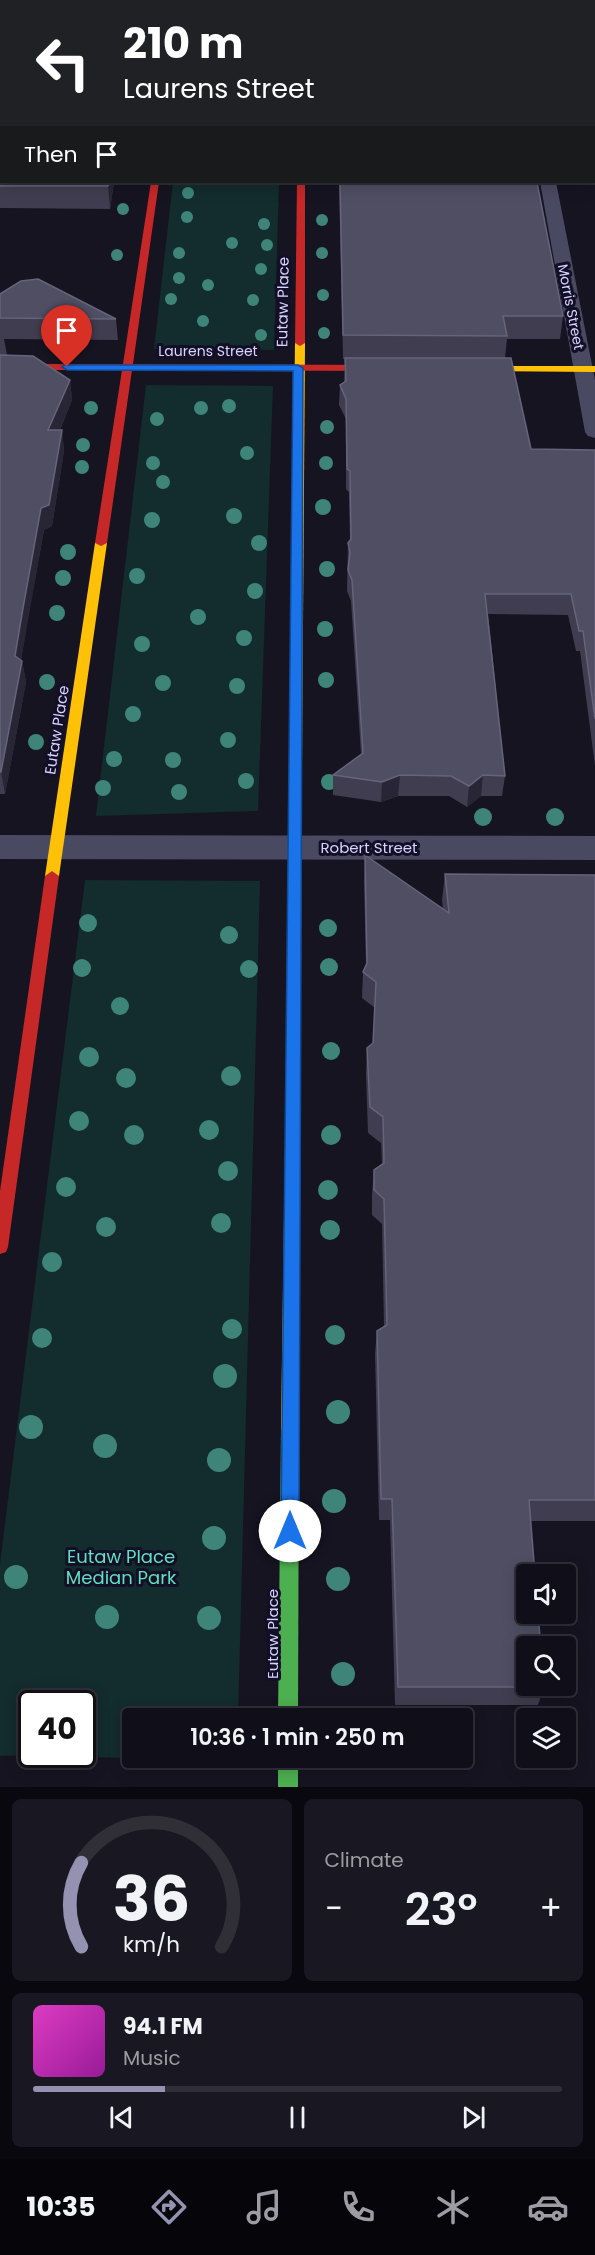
<!DOCTYPE html>
<html lang="en">
<head>
<meta charset="utf-8">
<style>
  body { margin:0; font-family:Poppins,sans-serif; background:#191822; color:#f1f3f6; height:100vh; display:flex; flex-direction:column; font-size:22px; white-space:nowrap }
  * { box-sizing:border-box; margin:0 }
  p { font-size:20px; color:#9c9ca2 }
  .icon { flex:none; width:33px; height:33px; fill:none; stroke:currentColor; stroke-width:2; stroke-linecap:round; stroke-linejoin:round }
  .map { position:relative; height:1787px; overflow:hidden }
  .details { display:flex; flex-direction:column; gap:12px; padding:12px; background:#09080e; flex:1 }
  .details>* { flex:none }
  .guide { position:absolute; left:0px; top:0px; width:596px; height:183px; box-shadow:0 3px 15px #0003,0 0 0 2px #302f38; background:#202124; color:#fff; overflow:hidden }
  .tools { position:absolute; left:516px; top:1564px; display:grid; gap:12px }
  .tools a { display:grid; place-items:center; width:60px; height:60px; border-radius:6px; background:#100f19; box-shadow:0 3px 15px #0003,0 0 0 2px #302f38; font-size:30px }
  .speed { position:absolute; left:18px; top:1690px; display:flex; gap:12px; font-size:30px; font-weight:700; text-align:center }
  .speed>* { display:grid; place-content:center; width:78px; height:78px; border-radius:50%; background:#100f19; box-shadow:0 3px 15px #0003,0 0 0 2px #302f38; line-height:1 }
  .speed .limit { border:3px solid #111; border-radius:9px; background:#fff; color:#111 }
  .pin { position:absolute; display:grid; place-items:center; width:51px; height:51px; color:#fff; margin:-62px -26px; border-radius:50% 50% 50% 0; rotate:-45deg; box-shadow:0 0 6px #0007 }
  .pin .icon { rotate:45deg }
  .me { position:absolute; width:66px; margin:-33px; rotate:0deg; stroke-linejoin:round; filter:drop-shadow(0 0 4px #0008) }
  .turn { display:flex; align-items:center; gap:21px; height:126px; padding:0 24px; font-size:27px }
  .turn .icon { width:78px; height:78px; stroke-width:2.5 }
  .turn b { display:block; font-size:42px; line-height:51px }
  .then { display:flex; align-items:center; height:57px; padding:0 24px; background:#0003; gap:12px; font-size:22px }
  .big { font-size:45px; font-weight:600; line-height:1.1 }
  .details .widget { flex:1; display:flex; flex-direction:column; justify-content:center; gap:9px; min-width:0; padding:0 21px; border-radius:9px; background:#191822 }
  .details .dial { align-items:center; gap:0 }
  .dial svg { height:156px; overflow:visible; fill:none; stroke:#302f38; stroke-width:7; stroke-linecap:round; text-anchor:middle }
  .dial text { fill:#f1f3f6; stroke:none }
  .song { display:flex; align-items:center; gap:18px }
  .cover { width:72px; height:72px; border-radius:9px; background:linear-gradient(135deg,hsl(310 70% 55%),hsl(300 70% 35%)) }
  .played { height:6px; border-radius:3px; background:linear-gradient(90deg,#9591b1 25%,#302f38 25%) }
  .keys { display:flex; justify-content:space-around; direction:ltr }
  .heat { display:flex; justify-content:space-between; align-items:center; font-size:33px; direction:ltr }
  .details .tiles { flex:1; display:grid; gap:12px; grid-template-columns:1fr 1fr }
  .widget:last-child { grid-column:span 2 }
  .trip { position:absolute; left:122px; top:1708px; width:351px; height:60px; border-radius:6px; background:#100f19; box-shadow:0 3px 15px #0003,0 0 0 2px #302f38; font-weight:600; line-height:60px; text-align:center }
  .tabs { display:flex; height:96px; justify-content:space-around; align-items:center; background:#06060a; color:#9c9ca2 }
  .tabs .icon { width:42px; height:42px }
  .tabs .selected { color:#9591b1 }
  .tabs b { font-size:27px; color:#f1f3f6 }
  .map>svg:first-child { display:block }
  .green { fill:#132c2d }
  .lines { fill:none; stroke-linecap:round; stroke-linejoin:round }
  .lane { fill:#4a4962; fill-rule:evenodd }
  .street { fill:#4a4962; fill-rule:evenodd }
  .fast { fill:#4caf50; fill-rule:evenodd }
  .slow { fill:#ffc107; fill-rule:evenodd }
  .jam { fill:#c62828; fill-rule:evenodd }
  .tree { fill:#3e8478 }
  .wall { fill:#403d50 }
  .shaded-wall { fill:#282635 }
  .building { fill:#504e63; stroke:#66637b; stroke-width:1.5 }
  .route { fill:#1a73e8; stroke:#114b97; stroke-width:1.5 }
  .labels { text-anchor:middle; stroke-width:6; stroke-linejoin:round; paint-order:stroke }
  .far-street-label { font-size:14px; fill:#d9d4ff; stroke:#130f26 }
  .street-label { font-size:15px; fill:#d9d4ff; stroke:#130f26 }
  .near-park-label { font-size:18px; fill:#5fe0c0; stroke:#130f26 }
</style>
</head>
<body>
<div class="map">
<svg width="595" height="1787" viewBox="0 0 595 1787">
  <rect width="100%" height="100%" fill="#161421"/>
  <!-- green -->
  <g class="green">
    <path d="M173 182H279L274 350 154 349Z"/>
    <path d="M146 385 273 386 258 811 96 816Z"/>
    <path d="M85 880 260 881 238 1719H132V1758H231L227 1762 41 1755H82V1704H32L31 1755 0 1756V1564Z"/>
  </g>
  <g class="lines">
    <!-- lane -->
    <path class="lane" d="M540 182H556L595 380V438L588 436 585 432Z"/>
    <!-- street -->
    <path class="street" d="M0 835 595 836V860L0 859Z"/>
    <!-- fast -->
    <g class="fast">
      <path d="M290 1420 296 1422 299 1428 298 1719H278L281 1428 284 1422Z"/>
      <rect x="278" y="1758" width="20" height="29"/>
    </g>
    <!-- slow -->
    <g class="slow">
      <rect x="300" y="0" width="8" height="2"/>
      <path d="M300 340 305 343 302 766 296 770 290 766 295 343Z"/>
      <path d="M470 366H595V372L467 371 465 369Z"/>
      <path d="M101 540 107 543 59 876 52 881 45 876 95 543Z"/>
      <path d="M294 1002 299 1004 301 1008 299 1428 296 1434 290 1436 284 1434 281 1428 287 1008 289 1004Z"/>
    </g>
    <!-- jam -->
    <g class="jam">
      <path d="M176 0H184L176 2Z"/>
      <path d="M151 182H159L133 364 388 365 393 368 388 371 132 370 107 543 101 546 95 543 122 370H0V364H123Z"/>
      <path d="M297 182H305V343L300 346 295 343Z"/>
      <path d="M296 762 302 766 301 1008 299 1012H289L287 1008 290 766Z"/>
      <path d="M52 871 59 876 8 1247 6 1252 0 1254V1191L45 876Z"/>
    </g>
  </g>
  <!-- trees -->
  <g class="tree">
    <circle cx="188" cy="193" r="6"/>
    <circle cx="123" cy="209" r="6"/>
    <circle cx="187" cy="217" r="6"/>
    <circle cx="322" cy="220" r="6"/>
    <circle cx="264" cy="224" r="6"/>
    <circle cx="232" cy="243" r="6"/>
    <circle cx="267" cy="245" r="6"/>
    <circle cx="179" cy="253" r="6"/>
    <circle cx="322" cy="253" r="6"/>
    <circle cx="117" cy="255" r="6"/>
    <circle cx="261" cy="269" r="6"/>
    <circle cx="179" cy="278" r="6"/>
    <circle cx="208" cy="285" r="6"/>
    <circle cx="323" cy="295" r="6"/>
    <circle cx="171" cy="299" r="6"/>
    <circle cx="253" cy="300" r="6"/>
    <circle cx="203" cy="321" r="6"/>
    <circle cx="324" cy="333" r="6"/>
    <circle cx="261" cy="335" r="6"/>
    <circle cx="58" cy="347" r="7"/>
    <circle cx="229" cy="406" r="7"/>
    <circle cx="91" cy="408" r="7"/>
    <circle cx="201" cy="408" r="7"/>
    <circle cx="157" cy="419" r="7"/>
    <circle cx="327" cy="427" r="7"/>
    <circle cx="83" cy="445" r="7"/>
    <circle cx="247" cy="453" r="7"/>
    <circle cx="153" cy="463" r="7"/>
    <circle cx="326" cy="463" r="7"/>
    <circle cx="82" cy="467" r="7"/>
    <circle cx="163" cy="482" r="7"/>
    <circle cx="323" cy="507" r="8"/>
    <circle cx="234" cy="516" r="8"/>
    <circle cx="152" cy="520" r="8"/>
    <circle cx="259" cy="543" r="8"/>
    <circle cx="68" cy="552" r="8"/>
    <circle cx="327" cy="569" r="8"/>
    <circle cx="137" cy="576" r="8"/>
    <circle cx="63" cy="578" r="8"/>
    <circle cx="255" cy="591" r="8"/>
    <circle cx="57" cy="613" r="8"/>
    <circle cx="198" cy="617" r="8"/>
    <circle cx="325" cy="629" r="8"/>
    <circle cx="244" cy="638" r="8"/>
    <circle cx="142" cy="644" r="8"/>
    <circle cx="326" cy="680" r="8"/>
    <circle cx="47" cy="682" r="8"/>
    <circle cx="163" cy="683" r="8"/>
    <circle cx="237" cy="686" r="8"/>
    <circle cx="133" cy="714" r="8"/>
    <circle cx="228" cy="740" r="8"/>
    <circle cx="36" cy="742" r="8"/>
    <circle cx="114" cy="759" r="8"/>
    <circle cx="173" cy="760" r="8"/>
    <circle cx="246" cy="781" r="8"/>
    <circle cx="329" cy="782" r="8"/>
    <circle cx="103" cy="788" r="8"/>
    <circle cx="179" cy="792" r="8"/>
    <circle cx="483" cy="817" r="9"/>
    <circle cx="555" cy="817" r="9"/>
    <circle cx="88" cy="923" r="9"/>
    <circle cx="328" cy="928" r="9"/>
    <circle cx="229" cy="935" r="9"/>
    <circle cx="329" cy="967" r="9"/>
    <circle cx="82" cy="968" r="9"/>
    <circle cx="249" cy="969" r="9"/>
    <circle cx="120" cy="1006" r="9"/>
    <circle cx="331" cy="1051" r="9"/>
    <circle cx="89" cy="1057" r="10"/>
    <circle cx="231" cy="1076" r="10"/>
    <circle cx="126" cy="1078" r="10"/>
    <circle cx="79" cy="1121" r="10"/>
    <circle cx="209" cy="1130" r="10"/>
    <circle cx="134" cy="1135" r="10"/>
    <circle cx="331" cy="1135" r="10"/>
    <circle cx="228" cy="1171" r="10"/>
    <circle cx="66" cy="1187" r="10"/>
    <circle cx="328" cy="1190" r="10"/>
    <circle cx="221" cy="1223" r="10"/>
    <circle cx="106" cy="1227" r="10"/>
    <circle cx="330" cy="1230" r="10"/>
    <circle cx="52" cy="1262" r="10"/>
    <circle cx="232" cy="1329" r="10"/>
    <circle cx="335" cy="1335" r="10"/>
    <circle cx="42" cy="1338" r="10"/>
    <circle cx="225" cy="1376" r="12"/>
    <circle cx="338" cy="1412" r="12"/>
    <circle cx="31" cy="1427" r="12"/>
    <circle cx="105" cy="1446" r="12"/>
    <circle cx="219" cy="1460" r="12"/>
    <circle cx="334" cy="1501" r="12"/>
    <circle cx="214" cy="1538" r="12"/>
    <circle cx="16" cy="1577" r="12"/>
    <circle cx="338" cy="1579" r="12"/>
    <circle cx="107" cy="1617" r="12"/>
    <circle cx="209" cy="1618" r="12"/>
    <circle cx="343" cy="1674" r="12"/>
  </g>
  <!-- wall -->
  <g class="wall">
    <path d="M375 0H595V134H594V2H376Z"/>
    <path d="M0 80 114 182 110 209 0 208Z"/>
    <path d="M339 182H537L563 316 560 339H507L505 358 531 449 595 450V766L580 651H576L568 615 488 614 505 776 502 796H481L467 807 449 796H398L381 802 333 795V775L361 754 351 601 347 591 348 543 350 540 349 492 346 489V419L339 405 340 385 344 382 345 359H343Z"/>
    <path d="M0 294 116 319 118 340 4 339 7 355 70 380 72 400 60 430H62L64 451 52 526 44 530 26 629 21 660 22 661 26 682 5 794H0Z"/>
    <path d="M365 855 443 909 442 900 445 874 595 875V1521H530L544 1687 538 1705H395L390 1520H379L375 1354 377 1331 384 1326 382 1224 372 1215V1195L374 1170 382 1164 381 1143 368 1133 366 1074 367 1048 373 1043 375 1008 362 998 363 972 366 966 364 882Z"/>
  </g>
  <!-- shaded-wall -->
  <g class="shaded-wall">
    <path d="M109 182H114L110 209 108 186Z"/>
    <path d="M70 380 72 400 51 451 48 430Z"/>
    <path d="M62 430 64 451 52 526 44 530 18 677 15 656 41 508Z"/>
    <path d="M22 661 26 682 5 794 1 772Z"/>
    <path d="M400 775 398 796 381 802 382 782Z"/>
    <path d="M483 775 481 796 467 807 469 786Z"/>
  </g>
  <!-- building -->
  <g class="building">
    <rect x="59" y="0" width="53" height="2"/>
    <path d="M377 0H595V112H594V2H377Z"/>
    <path d="M0 80H2V182H109L108 186H0Z"/>
    <path d="M340 182H537L563 316H503L507 336 343 335Z"/>
    <path d="M38 279 116 319 0 318V294L21 281Z"/>
    <path d="M0 355 33 356 70 380 48 430H62L49 505 41 508 23 608 15 656 22 661 1 772H0Z"/>
    <path d="M345 358H511L531 449 595 450V719L583 631H579L571 594H485L505 776 483 775 469 786 451 776 400 775 382 782 333 775 363 753 352 580 348 570 350 552 348 543 351 539 350 471 347 469 346 399 340 385 346 381Z"/>
    <path d="M365 855 449 913 445 874 595 875V1500H529L535 1575H526V1614H538L541 1647H526V1686H544V1687H398L392 1499H381L377 1331 387 1325 384 1199 374 1190V1170L384 1163 383 1117 370 1107 367 1048 373 1043 376 982 363 972 367 963Z"/>
  </g>
  <!-- route -->
  <path class="route" d="M64 365H298L303 368 299 1531 296 1537 290 1540 283 1537 281 1531 293 371 67 370 62 367Z"/>
  <g class="labels">
    <!-- far-street labels -->
    <g class="far-street-label">
      <text transform="translate(571 307) rotate(79)" y="5">Morris Street</text>
      <text x="208" y="356">Laurens Street</text>
    </g>
    <!-- street labels -->
    <g class="street-label">
      <text transform="translate(283 302) rotate(-89)" y="5">Eutaw Place</text>
      <text transform="translate(57 730) rotate(-81)" y="5">Eutaw Place</text>
      <text x="369" y="853">Robert Street</text>
      <text transform="translate(273 1634) rotate(-90)" y="5">Eutaw Place</text>
    </g>
    <!-- near-park labels -->
    <g class="near-park-label">
      <text x="121" y="1563">Eutaw Place<tspan x="121" dy="21">Median Park</tspan></text>
    </g>
  </g>
</svg>
<div class="tools">
<a><svg class="icon" aria-label="sound" viewBox="0 0 24 24"><path d="M4 9h4l5-4v14l-5-4H4zM17 9q2 3 0 6"/></svg></a>
<a><svg class="icon" aria-label="search" viewBox="0 0 24 24"><circle cx="10" cy="10" r="6"/><path d="M15 15l6 6"/></svg></a>
<a><svg class="icon" aria-label="layers" viewBox="0 0 24 24"><path d="M12 4l9 5-9 5-9-5zM3 14l9 5 9-5"/></svg></a>
</div>
<div class="speed"><div class="limit">40</div></div>
<div class="pin" style="left:67px;top:367px;background:#d93025"><svg class="icon" aria-label="arrive" viewBox="0 0 24 24"><path d="M6 21V4h12l-3 4 3 4H6"/></svg></div>
<svg class="me" style="left:290px;top:1531px" viewBox="-20 -20 40 40"><circle r="19" fill="#fff"/><path d="M0-13L10 11 0 6-10 11z" fill="#1a73e8"/></svg>
<div class="trip">10:36 · 1 min · 250 m</div>
<div class="guide">
<div class="turn"><svg class="icon" aria-label="left" viewBox="0 0 24 24"><path d="M17 20v-9H6M10 6l-5 5 5 5"/></svg><div><b>210 m</b>Laurens Street</div></div>
<div class="then">Then<svg class="icon" aria-label="arrive" viewBox="0 0 24 24"><path d="M6 21V4h12l-3 4 3 4H6"/></svg></div>
</div>
</div>
<section class="details">
<div class="tiles">
<div class="widget dial"><svg viewBox="0 0 100 80">
<path d="M14 69A42 42 0 1 1 86 69"/>
<path d="M14 69A42 42 0 0 1 14 26" stroke="#9591b1"/>
<text x="50" y="56" font-size="32" font-weight="700">36</text>
<text x="50" y="72" font-size="11">km/h</text>
</svg></div>
<div class="widget"><p>Climate</p>
<div class="heat"><a>−</a><b class="big">23°</b><a>+</a></div>
</div>
<div class="widget">
<div class="song"><i class="cover"></i><div><b>94.1 FM</b><p>Music</p></div></div>
<div class="played"></div>
<div class="keys"><svg class="icon" aria-label="previous" viewBox="0 0 24 24"><path d="M18 5L8 12l10 7zM5 5v14"/></svg><svg class="icon" aria-label="pause" viewBox="0 0 24 24"><path d="M8 5v14M16 5v14"/></svg><svg class="icon" aria-label="next" viewBox="0 0 24 24"><path d="M6 5l10 7-10 7zM19 5v14"/></svg></div>
</div>
</div>
</section>
<nav class="tabs">
<b>10:35</b>
<svg class="icon selected" aria-label="directions" viewBox="0 0 24 24"><path d="M12 3l9 9-9 9-9-9zM9 14v-3h6M13 9l2 2-2 2"/></svg>
<svg class="icon" aria-label="music" viewBox="0 0 24 24"><path d="M9 18V5l10-2v13"/><circle cx="6" cy="18" r="3"/><circle cx="16" cy="16" r="3"/></svg>
<svg class="icon" aria-label="phone" viewBox="0 0 24 24"><path d="M5 4h4l2 5-3 2q2 4 5 5l2-3 5 2v4C11 20 4 13 5 4z"/></svg>
<svg class="icon" aria-label="climate" viewBox="0 0 24 24"><path d="M12 3v18M4 7l16 10M4 17L20 7"/></svg>
<svg class="icon" aria-label="car" viewBox="0 0 24 24"><path d="M5 17H2v-5l4-1 3-4h7l3 4 3 1v5h-3M9 17h6M6 11h13"/><circle cx="7" cy="17" r="2"/><circle cx="17" cy="17" r="2"/></svg>
</nav>
</body>
</html>
